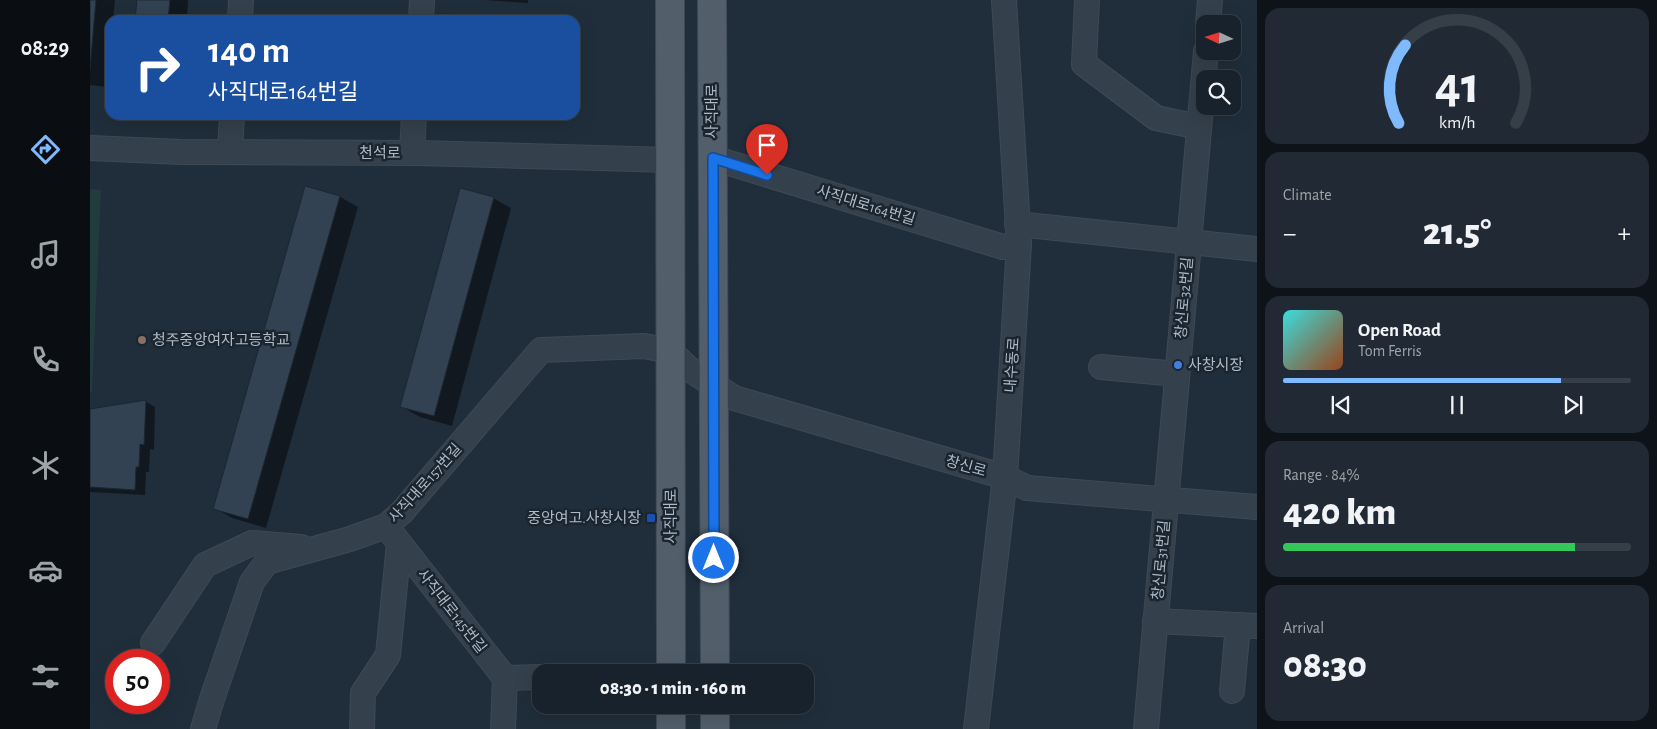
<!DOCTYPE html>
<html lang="en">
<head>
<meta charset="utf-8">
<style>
  body { margin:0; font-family:"Alegreya Sans","Noto Sans KR",sans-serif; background:#212a34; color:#f1f3f6; height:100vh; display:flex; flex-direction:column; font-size:19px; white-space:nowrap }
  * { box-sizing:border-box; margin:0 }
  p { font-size:16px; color:#9fa4a9 }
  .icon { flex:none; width:28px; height:28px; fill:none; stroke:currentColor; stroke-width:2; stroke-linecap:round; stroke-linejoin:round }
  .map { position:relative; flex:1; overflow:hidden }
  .details { display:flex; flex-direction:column; gap:8px; padding:8px; background:#0d1318; width:400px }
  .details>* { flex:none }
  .guide { position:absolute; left:15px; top:15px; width:475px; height:105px; border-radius:15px; box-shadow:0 5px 20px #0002,0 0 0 1px #363f48; background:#1a4fa0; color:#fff; overflow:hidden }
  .needle { width:32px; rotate:274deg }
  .tools { position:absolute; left:1106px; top:15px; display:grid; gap:10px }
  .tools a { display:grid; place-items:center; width:45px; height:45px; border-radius:10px; background:#18222c; box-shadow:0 5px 20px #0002,0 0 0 1px #363f48; font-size:25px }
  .speed { position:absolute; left:15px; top:649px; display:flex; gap:10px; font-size:25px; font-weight:700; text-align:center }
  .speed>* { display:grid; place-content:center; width:65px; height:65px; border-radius:50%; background:#18222c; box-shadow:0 5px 20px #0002,0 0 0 1px #363f48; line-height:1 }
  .speed .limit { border:8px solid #d22; background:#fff; color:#111 }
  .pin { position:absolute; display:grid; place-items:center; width:42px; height:42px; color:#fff; margin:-51px -21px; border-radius:50% 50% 50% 0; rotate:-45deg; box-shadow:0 0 5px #0007 }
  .pin .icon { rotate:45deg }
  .me { position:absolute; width:55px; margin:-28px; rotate:0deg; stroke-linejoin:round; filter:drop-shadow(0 0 4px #0008) }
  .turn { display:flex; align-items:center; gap:18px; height:105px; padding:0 20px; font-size:22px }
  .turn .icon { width:65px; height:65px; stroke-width:2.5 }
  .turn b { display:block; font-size:35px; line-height:42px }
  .big { font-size:38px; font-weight:800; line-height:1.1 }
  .details .widget { flex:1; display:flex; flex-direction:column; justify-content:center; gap:8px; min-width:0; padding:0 18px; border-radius:15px; background:#212a34 }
  .details .dial { align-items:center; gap:0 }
  .dial svg { height:130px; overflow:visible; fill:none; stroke:#363f48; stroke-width:7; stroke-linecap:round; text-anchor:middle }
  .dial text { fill:#f1f3f6; stroke:none }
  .song { display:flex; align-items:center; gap:15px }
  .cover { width:60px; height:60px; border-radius:8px; background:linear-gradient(135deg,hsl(180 70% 55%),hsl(20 70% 35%)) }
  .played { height:5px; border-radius:2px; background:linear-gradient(90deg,#7ebafd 80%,#363f48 80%) }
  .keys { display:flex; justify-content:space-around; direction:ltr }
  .heat { display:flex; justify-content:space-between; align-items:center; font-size:28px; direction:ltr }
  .charge { height:8px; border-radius:4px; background:linear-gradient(90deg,#34c759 84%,#363f48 0) }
  .trip { position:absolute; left:442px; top:664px; width:282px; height:50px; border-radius:15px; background:#18222c; box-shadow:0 5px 20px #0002,0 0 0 1px #363f48; font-weight:800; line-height:50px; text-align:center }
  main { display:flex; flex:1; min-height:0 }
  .tab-bar { display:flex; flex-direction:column; width:90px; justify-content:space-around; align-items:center; background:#0a0e12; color:#9fa4a9 }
  .tab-bar .icon { width:35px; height:35px }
  .tab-bar .current { color:#7ebafd }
  .tab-bar b { font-size:22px; color:#f1f3f6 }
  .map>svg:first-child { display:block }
  .green { fill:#223b3c }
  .shadow { fill:#0007 }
  .building { fill:#324252; stroke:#1c2732 }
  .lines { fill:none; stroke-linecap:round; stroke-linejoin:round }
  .minor-casing { stroke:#3e4954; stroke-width:26 }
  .major-casing { stroke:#3e4954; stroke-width:30 }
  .minor { stroke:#34404b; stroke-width:24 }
  .major { stroke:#525f6b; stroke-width:28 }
  .route-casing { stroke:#114b97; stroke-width:12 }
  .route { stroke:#1a73e8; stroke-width:9 }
  .education-dot { fill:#8d6e63; stroke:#1a252f; stroke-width:2 }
  .shop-dot { fill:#3f7fe0; stroke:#1a252f; stroke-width:2 }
  .transit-dot { fill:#1a4fb4; stroke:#1a252f; stroke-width:2 }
  .labels { text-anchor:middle; stroke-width:5; stroke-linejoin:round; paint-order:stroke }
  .street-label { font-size:15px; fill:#afbac7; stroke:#1a252f }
  .poi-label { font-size:15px; fill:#afbac7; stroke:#1a252f; text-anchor:start }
</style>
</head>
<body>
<main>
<nav class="tab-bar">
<b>08:29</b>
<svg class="icon current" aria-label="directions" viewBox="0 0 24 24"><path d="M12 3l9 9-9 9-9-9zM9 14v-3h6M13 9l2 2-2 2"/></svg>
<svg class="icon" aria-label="music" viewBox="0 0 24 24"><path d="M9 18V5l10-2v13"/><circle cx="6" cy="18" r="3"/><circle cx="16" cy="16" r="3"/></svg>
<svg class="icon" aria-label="phone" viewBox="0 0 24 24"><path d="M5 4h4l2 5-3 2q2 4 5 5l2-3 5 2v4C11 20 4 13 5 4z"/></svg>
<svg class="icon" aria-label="climate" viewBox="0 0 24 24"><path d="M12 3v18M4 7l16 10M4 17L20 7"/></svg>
<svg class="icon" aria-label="car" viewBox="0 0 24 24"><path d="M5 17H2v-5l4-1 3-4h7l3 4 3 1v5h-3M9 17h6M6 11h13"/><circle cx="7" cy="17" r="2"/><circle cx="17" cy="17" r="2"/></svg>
<svg class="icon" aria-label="filters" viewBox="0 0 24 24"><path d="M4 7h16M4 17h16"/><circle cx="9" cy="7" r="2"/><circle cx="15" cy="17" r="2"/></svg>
</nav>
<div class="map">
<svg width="1167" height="729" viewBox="0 0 1167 729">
  <rect width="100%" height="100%" fill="#202e3b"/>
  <!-- green -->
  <path class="green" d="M0 189 11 190 2 392H0Z"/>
  <!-- shadow -->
  <g class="shadow">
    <path d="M0 0H25L23 20H20V52L17 87 0 85Z"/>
    <path d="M48 0H98L97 20H46Z"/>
    <path d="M394 0H438V3Z"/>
    <path d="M216 187 250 197 268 207 176 528 142 518 125 508Z"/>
    <path d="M403 198 421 208 362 426 330 417 312 407Z"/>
    <path d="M55 401 65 407 64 450 60 449 59 472H56L55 495 0 492V410Z"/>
  </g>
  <!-- building -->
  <g class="building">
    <path d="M0 0H6L0 69Z"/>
    <path d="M47 0H80L78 20H45Z"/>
    <path d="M342 13 417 18V20H341Z"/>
    <path d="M215 186 250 196 158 519 123 509Z"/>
    <path d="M370 188 404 197 344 416 310 407Z"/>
    <path d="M56 400 54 445 50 444 49 467H46L45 490 0 487V409Z"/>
  </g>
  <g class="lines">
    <!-- minor casing -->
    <g class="minor-casing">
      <g id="minor">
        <path d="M997 0 994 64 1066 118 1109 127"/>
        <path d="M150 20 151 0"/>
        <path d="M331 20 332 0"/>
        <path d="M1118 24 1120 0"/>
        <path d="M0 148 91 152 329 153 580 160"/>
        <path d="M140 152 142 115"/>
        <path d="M322 153 324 115"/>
        <path d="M623 158 913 247 929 244"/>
        <path d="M927 224 1167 249"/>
        <path d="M1011 367 1087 374"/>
        <path d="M296 526 415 678 451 677"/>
        <path d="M1065 621 1167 626"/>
        <path d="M63 643 115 565 162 543 211 547"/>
        <path d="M1142 691 1148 625"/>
        <path d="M113 729 122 699 162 582 177 562 260 539 296 526 312 512 451 350 554 346 580 351 599 369 644 398 915 477 937 488 1167 507"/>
        <path d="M272 729 273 693 298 655 309 544"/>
        <path d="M413 729 415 678"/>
        <path d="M886 729 915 477 929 244 914 0"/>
        <path d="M1056 729 1116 51"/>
      </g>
    </g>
    <!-- major casing -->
    <g class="major-casing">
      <g id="major">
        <path d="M580 0 581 672"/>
        <path d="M622 0 625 672"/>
        <path d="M581 705V729"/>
        <path d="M625 705V729"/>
      </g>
    </g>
    <!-- minor -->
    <use href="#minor" class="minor"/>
    <!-- major -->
    <use href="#major" class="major"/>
  </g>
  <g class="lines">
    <!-- route casing -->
    <g class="route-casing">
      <path id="route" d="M624 558 623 158 677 175"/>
    </g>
    <!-- route -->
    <use href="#route" class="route"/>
  </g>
  <!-- markers -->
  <circle class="education-dot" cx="52" cy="340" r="5"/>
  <circle class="shop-dot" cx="1088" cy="365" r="5"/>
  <rect class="transit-dot" x="556" y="513" width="10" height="10" rx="2.5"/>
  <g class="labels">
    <!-- street labels -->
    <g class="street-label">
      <text transform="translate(622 111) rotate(-90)" y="5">사직대로</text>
      <text x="290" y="158">천석로</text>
      <text transform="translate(776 205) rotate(17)" y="5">사직대로164번길</text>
      <text transform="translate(1094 298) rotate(-85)" y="5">창신로32번길</text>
      <text transform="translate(922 365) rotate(-86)" y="5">내수동로</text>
      <text transform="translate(876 466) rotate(16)" y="5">창신로</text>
      <text transform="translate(335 483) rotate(-48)" y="5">사직대로157번길</text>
      <text transform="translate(581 516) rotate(-90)" y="5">사직대로</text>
      <text transform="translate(1071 560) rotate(-85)" y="5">창신로31번길</text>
      <text transform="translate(362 611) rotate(52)" y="5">사직대로145번길</text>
    </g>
    <!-- poi labels -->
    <g class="poi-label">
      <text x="62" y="345">청주중앙여자고등학교</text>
      <text x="1098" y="370">사창시장</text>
      <text x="551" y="523" text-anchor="end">중앙여고.사창시장</text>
    </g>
  </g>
</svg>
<div class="tools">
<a><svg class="needle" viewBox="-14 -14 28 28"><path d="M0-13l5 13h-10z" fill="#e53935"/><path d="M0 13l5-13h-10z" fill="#9fa4a9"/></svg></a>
<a><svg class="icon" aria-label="search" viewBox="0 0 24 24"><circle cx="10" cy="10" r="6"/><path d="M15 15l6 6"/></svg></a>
</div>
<div class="speed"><div class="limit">50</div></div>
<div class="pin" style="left:677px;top:175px;background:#d93025"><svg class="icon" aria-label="arrive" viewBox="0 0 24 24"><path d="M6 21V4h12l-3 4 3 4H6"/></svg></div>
<svg class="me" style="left:624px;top:558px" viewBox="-20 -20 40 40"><circle r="17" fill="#1a73e8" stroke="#fff" stroke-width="3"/><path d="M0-11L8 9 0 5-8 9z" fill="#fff"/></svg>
<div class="trip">08:30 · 1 min · 160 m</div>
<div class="guide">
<div class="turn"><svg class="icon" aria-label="right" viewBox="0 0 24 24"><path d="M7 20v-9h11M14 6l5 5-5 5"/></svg><div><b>140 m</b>사직대로164번길</div></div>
</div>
</div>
<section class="details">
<div class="widget dial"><svg viewBox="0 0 100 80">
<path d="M14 69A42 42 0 1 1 86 69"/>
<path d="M14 69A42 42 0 0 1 18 21" stroke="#7ebafd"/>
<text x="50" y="56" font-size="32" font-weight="700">41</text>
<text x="50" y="72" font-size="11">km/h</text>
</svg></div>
<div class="widget"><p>Climate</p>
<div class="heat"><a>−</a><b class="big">21.5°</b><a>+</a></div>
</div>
<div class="widget">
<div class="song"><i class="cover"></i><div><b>Open Road</b><p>Tom Ferris</p></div></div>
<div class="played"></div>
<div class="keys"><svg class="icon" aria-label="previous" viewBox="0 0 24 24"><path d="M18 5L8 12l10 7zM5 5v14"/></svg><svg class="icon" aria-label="pause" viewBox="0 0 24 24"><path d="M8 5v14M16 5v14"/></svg><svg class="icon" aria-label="next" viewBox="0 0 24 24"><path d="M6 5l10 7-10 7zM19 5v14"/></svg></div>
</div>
<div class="widget"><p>Range · 84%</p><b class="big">420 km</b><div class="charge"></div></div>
<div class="widget"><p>Arrival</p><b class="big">08:30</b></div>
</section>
</main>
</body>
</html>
